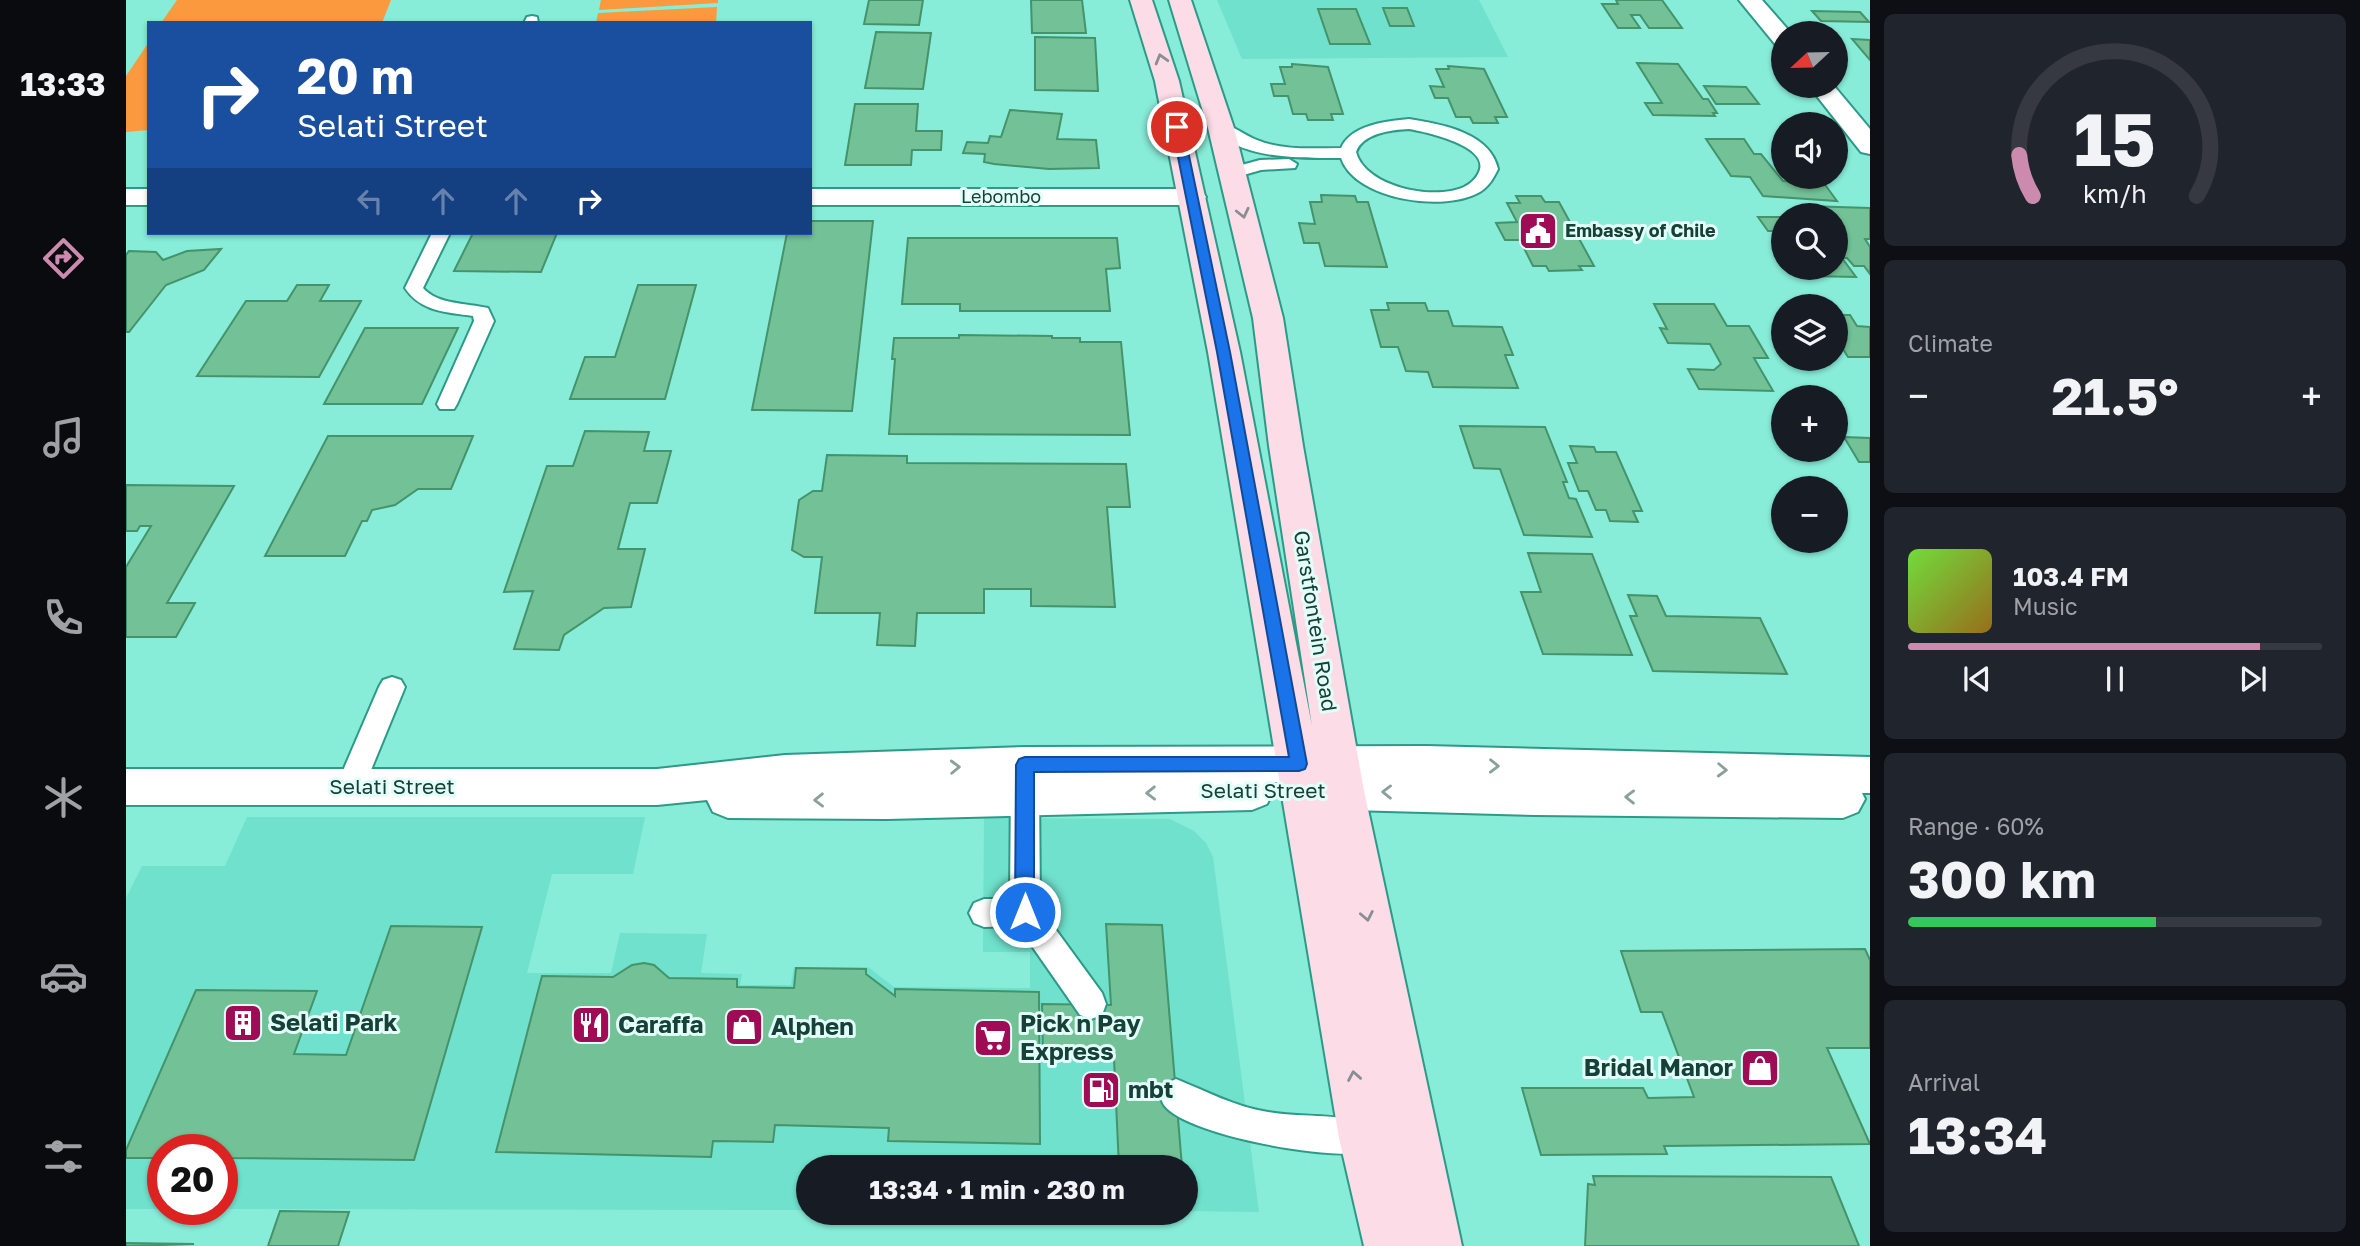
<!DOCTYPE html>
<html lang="en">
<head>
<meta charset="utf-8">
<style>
  body { margin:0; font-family:"Golos Text",sans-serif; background:#20242c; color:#f1f3f6; height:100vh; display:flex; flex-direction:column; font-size:26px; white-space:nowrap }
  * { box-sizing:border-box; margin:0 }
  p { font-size:23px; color:#9ea1a6 }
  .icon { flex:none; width:38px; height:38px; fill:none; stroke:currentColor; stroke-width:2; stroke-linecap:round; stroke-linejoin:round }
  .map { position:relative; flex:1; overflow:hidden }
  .drawer { display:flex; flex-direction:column; gap:14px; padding:14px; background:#0d0f14; width:490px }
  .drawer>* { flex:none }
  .top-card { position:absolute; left:21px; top:21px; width:665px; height:214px; border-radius:0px; box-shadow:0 2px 5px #0004; background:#1a4fa0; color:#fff; overflow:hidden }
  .needle { width:46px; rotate:248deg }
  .tools { position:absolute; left:1645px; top:21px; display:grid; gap:14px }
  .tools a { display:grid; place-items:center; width:77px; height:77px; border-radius:50%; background:#171b24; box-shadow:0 2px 5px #0004; font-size:35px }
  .speed { position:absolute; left:21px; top:1134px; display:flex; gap:14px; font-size:35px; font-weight:700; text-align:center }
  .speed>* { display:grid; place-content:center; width:91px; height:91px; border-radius:50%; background:#171b24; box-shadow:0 2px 5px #0004; line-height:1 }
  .speed .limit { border:10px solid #d22; background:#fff; color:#111 }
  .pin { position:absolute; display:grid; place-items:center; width:60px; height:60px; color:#fff; margin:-30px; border:4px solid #fff; border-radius:50%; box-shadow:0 2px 7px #0007 }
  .me { position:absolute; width:77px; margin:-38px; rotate:0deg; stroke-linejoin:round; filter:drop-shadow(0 0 5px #0008) }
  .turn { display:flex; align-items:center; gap:24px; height:147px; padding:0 35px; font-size:32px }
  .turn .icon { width:91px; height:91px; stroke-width:2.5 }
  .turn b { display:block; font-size:49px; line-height:60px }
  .lanes { display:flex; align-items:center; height:66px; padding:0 35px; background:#0003; justify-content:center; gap:35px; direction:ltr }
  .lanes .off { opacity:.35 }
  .big { font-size:52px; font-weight:700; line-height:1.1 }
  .drawer .card { flex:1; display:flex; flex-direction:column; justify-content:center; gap:10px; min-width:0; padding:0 24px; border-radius:10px; background:#20242c }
  .drawer .dial { align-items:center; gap:0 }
  .dial svg { height:182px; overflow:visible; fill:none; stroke:#363941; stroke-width:7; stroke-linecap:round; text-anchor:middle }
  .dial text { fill:#f1f3f6; stroke:none }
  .song { display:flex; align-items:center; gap:21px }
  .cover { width:84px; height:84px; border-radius:10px; background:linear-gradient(135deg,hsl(100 70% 55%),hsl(40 70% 35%)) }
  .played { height:7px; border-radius:4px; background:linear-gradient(90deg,#cc8bae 85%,#363941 85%) }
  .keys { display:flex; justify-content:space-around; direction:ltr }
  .heat { display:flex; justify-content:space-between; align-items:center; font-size:38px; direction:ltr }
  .charge { height:10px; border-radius:5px; background:linear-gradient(90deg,#34c759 60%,#363941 0) }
  .trip { position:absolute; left:670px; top:1155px; width:402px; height:70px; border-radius:35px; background:#171b24; box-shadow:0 2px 5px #0004; font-weight:700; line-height:70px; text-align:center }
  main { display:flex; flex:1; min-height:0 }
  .dock { display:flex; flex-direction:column; width:126px; justify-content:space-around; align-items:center; background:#090b0e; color:#9ea1a6 }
  .dock .icon { width:49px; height:49px }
  .dock .active { color:#cc8bae }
  .dock b { font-size:32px; color:#f1f3f6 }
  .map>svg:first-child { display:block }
  .built { fill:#6fe1cc }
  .green { fill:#fa993e }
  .building { fill:#72c197; stroke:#44936b; stroke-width:2 }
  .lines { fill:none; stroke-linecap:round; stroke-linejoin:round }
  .lane-casing { stroke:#2d9987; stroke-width:4 }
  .street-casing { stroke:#2d9987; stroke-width:4 }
  .secondary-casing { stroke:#2d9987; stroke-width:4 }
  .lane { fill:#fff; fill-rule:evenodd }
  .street { fill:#fff; fill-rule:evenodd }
  .secondary { fill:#fcdce7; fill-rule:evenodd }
  .oneway { stroke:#898e90 }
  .oneway2 { stroke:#8aa09c }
  .route { fill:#1a73e8; stroke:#114b97; stroke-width:2 }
  .labels { text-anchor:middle; stroke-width:6; stroke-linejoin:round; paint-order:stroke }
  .far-street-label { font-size:18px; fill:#164139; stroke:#e3fef8 }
  .far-poi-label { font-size:18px; font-weight:bold; fill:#164139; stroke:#e3fef8; text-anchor:start }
  .street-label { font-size:21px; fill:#164139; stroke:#e3fef8 }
  .near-poi-label { font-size:24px; font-weight:bold; fill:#164139; stroke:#e3fef8; text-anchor:start }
</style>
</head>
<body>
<main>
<nav class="dock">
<b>13:33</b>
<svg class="icon active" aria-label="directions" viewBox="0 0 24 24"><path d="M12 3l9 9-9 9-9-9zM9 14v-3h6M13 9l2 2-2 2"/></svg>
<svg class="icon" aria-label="music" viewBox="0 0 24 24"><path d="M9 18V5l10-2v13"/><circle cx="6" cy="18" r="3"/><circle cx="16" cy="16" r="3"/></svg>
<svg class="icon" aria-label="phone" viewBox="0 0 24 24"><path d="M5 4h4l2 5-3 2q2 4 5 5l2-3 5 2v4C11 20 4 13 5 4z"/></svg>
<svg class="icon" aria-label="climate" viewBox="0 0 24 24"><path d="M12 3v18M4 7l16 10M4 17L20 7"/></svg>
<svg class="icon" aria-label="car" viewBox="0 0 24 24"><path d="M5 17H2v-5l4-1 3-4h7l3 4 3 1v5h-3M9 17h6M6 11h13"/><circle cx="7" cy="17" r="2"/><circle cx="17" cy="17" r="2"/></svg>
<svg class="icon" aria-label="filters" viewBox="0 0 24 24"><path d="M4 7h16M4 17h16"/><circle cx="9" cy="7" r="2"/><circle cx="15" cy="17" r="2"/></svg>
</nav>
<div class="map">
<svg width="1744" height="1246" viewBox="0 0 1744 1246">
  <rect width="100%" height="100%" fill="#87ecd8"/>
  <!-- built -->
  <g class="built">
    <path d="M1091 0H1353L1382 57 1116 59Z"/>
    <path d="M121 817H519L507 874H426L401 973H485L494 933 581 934 575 973 616 974 614 985H665L668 967H742L768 987 904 988V952H857L858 818 1044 819 1068 831 1080 843 1087 857 1133 1212 1061 1211 1060 1167H682V1210L96 1209V1150H37V1209H0V898L16 866H99Z"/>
  </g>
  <!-- green -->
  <g class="green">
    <path d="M51 0H265L256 23H35Z"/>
    <path d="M475 0H592V3L473 10Z"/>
    <path d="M591 7 590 23H470L472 13Z"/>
    <path d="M23 42V130L0 132V76Z"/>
  </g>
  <!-- building -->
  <g class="building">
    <path d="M743 0H797L793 25 738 24Z"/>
    <path d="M905 0H956L960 33H906Z"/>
    <path d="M1490 0H1536L1556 28H1523L1514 15H1505L1514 28H1492L1476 4H1492Z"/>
    <path d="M1257 8H1281L1288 26H1264Z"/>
    <path d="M1192 9H1230L1244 44H1204Z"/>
    <path d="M1686 11 1734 12 1743 22 1695 21Z"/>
    <path d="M750 32 805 33 797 89 739 88Z"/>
    <path d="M909 37 969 38 972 91 909 90Z"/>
    <path d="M1726 39 1744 40V60Z"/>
    <path d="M1511 63 1552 64 1577 99H1582L1591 113H1587L1589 116 1527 115 1519 103H1536Z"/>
    <path d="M1166 64 1202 67 1217 114H1205L1207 120H1182L1180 114H1167L1162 96H1148L1145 84H1159L1154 67H1166Z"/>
    <path d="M1322 66 1358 69 1381 117H1369L1372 123H1347L1344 117H1330L1322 98H1309L1304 86 1318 87 1310 69H1323Z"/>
    <path d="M1578 86 1620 87 1633 104H1590Z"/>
    <path d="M729 104H792L790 131H816L815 150H786L785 165H719Z"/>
    <path d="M884 110 936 114 931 139 970 140 973 168 923 169 868 164 858 162 859 154 837 153 841 142 862 143 864 136 875 137Z"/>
    <path d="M1580 139H1618L1628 154H1635L1657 181 1697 182 1711 201 1637 196 1624 177 1605 176Z"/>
    <path d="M1195 195 1229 196 1231 202H1242L1261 267 1199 266 1193 243H1178L1173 223 1189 224 1184 202H1196Z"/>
    <path d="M1390 196H1415L1419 202H1433L1468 266H1453L1456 270 1423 271 1420 266H1407L1394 240H1379L1370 223 1391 222 1381 203H1394Z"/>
    <path d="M1680 206 1744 208V239H1739L1744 247V274L1738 266H1728L1721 258H1716L1730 277 1683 276 1677 268H1710V215H1681L1679 212H1684Z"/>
    <path d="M1632 217H1657V238L1653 231H1642Z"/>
    <path d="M684 221H747L726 411 626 410 661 233H684Z"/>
    <path d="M347 233H431L415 272 328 271Z"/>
    <path d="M782 238H991L994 268 980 269 984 311H834V304H776Z"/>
    <path d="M95 249 78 270 40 285 3 332H0V255L3 251 30 252 37 260 61 251Z"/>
    <path d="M171 285H203L194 301H235L193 377 71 376 120 301H161Z"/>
    <path d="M512 285H570L539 399H444L459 357H489Z"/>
    <path d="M1261 303H1299L1302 311H1322L1327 326 1376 327 1387 355H1379L1392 388 1307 387 1302 372 1280 371 1272 347H1255L1245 310H1263Z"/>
    <path d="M1528 304H1588L1601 326H1623L1642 358H1628L1647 391 1573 389 1562 369 1588 370 1595 364 1584 344 1542 343 1534 328 1541 329Z"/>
    <path d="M1710 315H1724L1731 326 1744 327V357H1722L1710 338Z"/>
    <path d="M239 328H332L296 404H198Z"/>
    <path d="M833 335 926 336V338H954V342H995L1004 435 763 434 769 359H766L768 338H833Z"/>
    <path d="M1334 426 1419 427 1441 482H1437L1443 498 1450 499 1466 537 1398 535 1374 469 1348 468Z"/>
    <path d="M459 431 523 432 518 451H545L531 503H504L492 549H519L505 607 478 608 438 635 433 650 388 649 407 591 378 592 421 466H447Z"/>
    <path d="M202 436H347L325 489H292L269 505 246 510 241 521H236L219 556H139Z"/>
    <path d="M1718 437 1744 438V462H1733Z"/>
    <path d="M1444 446 1468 447 1470 452H1490L1516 511H1507L1512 522 1484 521 1480 510H1470L1462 491H1453L1442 463H1451Z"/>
    <path d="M701 455 781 456V463L1000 464 1004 507H981L989 607 905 606V589H858V613H791L789 646 751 645 754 613H689L696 557H678L666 550 673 500 687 491H696Z"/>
    <path d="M0 485 108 486 41 603H69L50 637H0V567L25 526H14L11 531H0Z"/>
    <path d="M1402 553 1466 554 1506 655 1417 654 1395 592H1415Z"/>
    <path d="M1502 595 1531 596 1540 616 1634 618 1661 674 1527 671 1504 616H1511Z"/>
    <path d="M980 924 1036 925 1056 1167H993L988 1059 917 1058 916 1004 985 1005Z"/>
    <path d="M265 926 356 927 288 1160 96 1158V1150H37V1158H0V1150L70 990 191 991 168 1054 220 1055Z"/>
    <path d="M1739 949 1744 960V1048H1701L1744 1144 1538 1146 1541 1154 1415 1155 1396 1088H1517L1522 1098 1568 1097 1536 1012H1515L1495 951Z"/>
    <path d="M518 963 528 965 543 978 611 979V987L668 988 670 968 740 969V974L769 996V989L913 992 914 1144 762 1141 763 1128 649 1125 647 1142 587 1141 585 1157 370 1152 416 976 487 977 506 965Z"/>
    <path d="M1467 1176 1705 1177 1733 1246H1459L1462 1184 1469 1185Z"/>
    <path d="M154 1211 223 1212 212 1246H142Z"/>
    <path d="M0 1243 68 1244 0 1246Z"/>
  </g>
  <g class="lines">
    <!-- lane casing -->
    <g class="lane-casing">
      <g id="lane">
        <path d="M406 16 411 17 412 23H398L401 17Z"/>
        <path d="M1283 119C1314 124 1364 132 1372 169 1367 179 1362 188 1352 193 1317 212 1229 200 1215 158 1176 158 1114 160 1087 128L1095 123C1108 126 1118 135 1131 140 1157 151 1187 148 1215 148 1225 125 1260 121 1283 119ZM1283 129C1300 132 1365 146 1353 172 1350 179 1344 184 1338 187 1308 201 1239 187 1230 152 1237 133 1265 130 1283 129Z"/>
        <path d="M1163 159 1171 164 1169 168 1135 170 1107 178 1098 173 1101 169 1134 160Z"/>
        <path d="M306 233H324L297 288C312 305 341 303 362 308L368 321 331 404 328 409H314L311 404 348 321 347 316C320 312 295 312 279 288Z"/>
        <path d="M266 677 275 680 279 687 238 787 234 795 224 799 214 795 210 787 253 687 257 680Z"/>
        <path d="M899 771 909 775 913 783 914 908 976 993 980 1004 976 1015 965 1019 954 1015 892 926 858 927 848 923 843 913 848 903 858 899H884L885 783 889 775Z"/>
        <path d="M1050 1079C1082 1092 1107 1106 1142 1112 1177 1118 1218 1113 1251 1126L1256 1138 1251 1150C1217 1164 1060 1136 1038 1105 1036 1102 1035 1098 1034 1095L1039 1084Z"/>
      </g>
    </g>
    <!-- street casing -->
    <g class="street-casing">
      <g id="street">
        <path d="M1613 0H1636L1665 33H1657V46L1649 44Z"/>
        <path d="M1683 86H1708L1744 129V154L1735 152Z"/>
        <rect x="0" y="189" width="23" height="16"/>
        <path d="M684 189H1066L1076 191 1080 197 1076 203 1066 205H684Z"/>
        <path d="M1300 746 1744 757V793H1736L1739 799 1732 812 1717 818 1410 815 1186 809 1171 803 1165 790 1168 782H1143L1147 791 1141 804 1126 810 761 819 602 818 587 812 581 800 531 805H0V769H531L659 755 899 747Z"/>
      </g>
    </g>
    <!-- secondary casing -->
    <g class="secondary-casing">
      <path id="secondary" d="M1004 0H1026L1053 81 1114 352 1186 726 1143 446 1127 318 1082 128 1043 0H1065L1108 128 1157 318 1177 446 1238 791 1336 1246H1238L1213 1138 1082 352 1029 81Z"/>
    </g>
    <!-- lane -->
    <use href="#lane" class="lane"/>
    <!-- street -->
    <use href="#street" class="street"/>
    <!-- secondary -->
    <use href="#secondary" class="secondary"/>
  </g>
  <!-- one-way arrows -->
  <defs><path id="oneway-chevron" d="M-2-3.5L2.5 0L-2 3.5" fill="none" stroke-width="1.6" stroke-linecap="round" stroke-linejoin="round" transform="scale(1.75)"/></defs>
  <g class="oneway">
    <use href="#oneway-chevron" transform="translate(1035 59) rotate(-106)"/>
    <use href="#oneway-chevron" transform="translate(1117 213) rotate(77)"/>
    <use href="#oneway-chevron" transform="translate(1241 916) rotate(79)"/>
    <use href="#oneway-chevron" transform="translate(1228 1076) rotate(-100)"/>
  </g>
  <g class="oneway2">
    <use href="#oneway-chevron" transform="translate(1368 766) rotate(1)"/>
    <use href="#oneway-chevron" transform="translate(829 767) rotate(-2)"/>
    <use href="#oneway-chevron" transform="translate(1596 770) rotate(2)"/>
    <use href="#oneway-chevron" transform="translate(1261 792) rotate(-179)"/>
    <use href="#oneway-chevron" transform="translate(1025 793) rotate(179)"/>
    <use href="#oneway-chevron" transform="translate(1504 797) rotate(-179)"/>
    <use href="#oneway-chevron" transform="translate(693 800) rotate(179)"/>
  </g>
  <!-- route -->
  <path class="route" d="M1051 124 1057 127 1104 352 1181 764 1179 769 1173 771 908 772V912L905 918 899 921 892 918 889 912 890 765 893 759 899 757H1163L1091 352 1046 127Z"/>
  <!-- icons -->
  <defs>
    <g id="civic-square" transform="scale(2.0125)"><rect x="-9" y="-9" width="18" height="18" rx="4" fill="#9f0c55" stroke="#e3fef8"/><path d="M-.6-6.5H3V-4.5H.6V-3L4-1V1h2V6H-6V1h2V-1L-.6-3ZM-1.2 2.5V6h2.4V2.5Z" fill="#fff"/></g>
    <g id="building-square" transform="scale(2.0125)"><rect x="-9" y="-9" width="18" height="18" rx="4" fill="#9f0c55" stroke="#e3fef8"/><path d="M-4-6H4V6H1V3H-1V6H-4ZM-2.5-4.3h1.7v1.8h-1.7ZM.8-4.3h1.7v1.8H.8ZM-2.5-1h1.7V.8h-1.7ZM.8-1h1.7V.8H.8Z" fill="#fff"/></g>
    <g id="restaurant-square" transform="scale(2.0125)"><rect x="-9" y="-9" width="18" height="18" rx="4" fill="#9f0c55" stroke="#e3fef8"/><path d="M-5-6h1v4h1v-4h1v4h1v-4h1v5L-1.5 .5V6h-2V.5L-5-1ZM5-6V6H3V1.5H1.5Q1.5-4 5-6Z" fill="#fff"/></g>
    <g id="shop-square" transform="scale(2.0125)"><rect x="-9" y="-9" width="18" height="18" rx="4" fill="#9f0c55" stroke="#e3fef8"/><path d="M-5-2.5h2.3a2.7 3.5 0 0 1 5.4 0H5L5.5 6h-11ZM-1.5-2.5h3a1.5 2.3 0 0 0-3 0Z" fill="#fff"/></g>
    <g id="supermarket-square" transform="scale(2.0125)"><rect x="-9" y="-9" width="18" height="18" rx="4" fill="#9f0c55" stroke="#e3fef8"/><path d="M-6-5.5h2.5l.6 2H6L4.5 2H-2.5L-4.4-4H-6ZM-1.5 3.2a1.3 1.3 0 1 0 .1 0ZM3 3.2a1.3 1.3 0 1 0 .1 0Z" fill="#fff"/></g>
    <g id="fuel-square" transform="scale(2.0125)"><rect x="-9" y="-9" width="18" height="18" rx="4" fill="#9f0c55" stroke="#e3fef8"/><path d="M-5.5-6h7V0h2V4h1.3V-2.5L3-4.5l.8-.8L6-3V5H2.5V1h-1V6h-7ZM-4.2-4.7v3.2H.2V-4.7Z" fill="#fff"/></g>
  </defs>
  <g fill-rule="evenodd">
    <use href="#civic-square" x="1412" y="231"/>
    <use href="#building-square" x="117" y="1023"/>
    <use href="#restaurant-square" x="465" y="1025"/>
    <use href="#shop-square" x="618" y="1027"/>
    <use href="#supermarket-square" x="867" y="1038"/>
    <use href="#shop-square" x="1634" y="1068"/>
    <use href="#fuel-square" x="975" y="1090"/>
  </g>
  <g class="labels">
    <!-- far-street labels -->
    <g class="far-street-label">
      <text x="875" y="203">Lebombo</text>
    </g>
    <!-- far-poi labels -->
    <g class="far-poi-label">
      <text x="1439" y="237">Embassy of Chile</text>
    </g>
    <!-- street labels -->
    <g class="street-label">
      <text transform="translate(1189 621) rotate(81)" y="7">Garstfontein Road</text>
      <text x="266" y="794">Selati Street</text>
      <text x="1137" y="798">Selati Street</text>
    </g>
    <!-- near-poi labels -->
    <g class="near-poi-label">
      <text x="144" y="1031">Selati Park</text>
      <text x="894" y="1032">Pick n Pay<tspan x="894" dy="28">Express</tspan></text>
      <text x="492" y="1033">Caraffa</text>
      <text x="645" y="1035">Alphen</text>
      <text x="1607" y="1076" text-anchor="end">Bridal Manor</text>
      <text x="1002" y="1098">mbt</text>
    </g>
  </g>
</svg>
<div class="tools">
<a><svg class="needle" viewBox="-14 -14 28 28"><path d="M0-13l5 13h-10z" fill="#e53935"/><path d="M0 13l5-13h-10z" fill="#9ea1a6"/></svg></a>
<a><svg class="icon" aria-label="sound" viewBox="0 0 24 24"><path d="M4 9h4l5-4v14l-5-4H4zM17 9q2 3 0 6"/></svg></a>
<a><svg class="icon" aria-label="search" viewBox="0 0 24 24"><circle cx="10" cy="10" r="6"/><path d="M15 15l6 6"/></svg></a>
<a><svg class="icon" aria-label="layers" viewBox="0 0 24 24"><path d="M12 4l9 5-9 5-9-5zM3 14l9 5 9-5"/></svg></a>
<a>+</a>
<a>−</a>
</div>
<div class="speed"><div class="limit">20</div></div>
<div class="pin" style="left:1051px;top:127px;background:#d93025"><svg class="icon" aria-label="arrive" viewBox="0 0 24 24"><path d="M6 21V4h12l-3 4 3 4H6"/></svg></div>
<svg class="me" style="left:899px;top:912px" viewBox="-20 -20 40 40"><circle r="17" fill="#1a73e8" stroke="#fff" stroke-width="3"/><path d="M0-11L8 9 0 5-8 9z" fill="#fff"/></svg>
<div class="trip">13:34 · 1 min · 230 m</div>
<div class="top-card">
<div class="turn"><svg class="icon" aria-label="right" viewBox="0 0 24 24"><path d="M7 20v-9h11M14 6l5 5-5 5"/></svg><div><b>20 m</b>Selati Street</div></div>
<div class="lanes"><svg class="icon off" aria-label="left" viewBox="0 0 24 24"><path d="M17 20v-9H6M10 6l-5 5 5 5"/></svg><svg class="icon off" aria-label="ahead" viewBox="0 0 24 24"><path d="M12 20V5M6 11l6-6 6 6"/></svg><svg class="icon off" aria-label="ahead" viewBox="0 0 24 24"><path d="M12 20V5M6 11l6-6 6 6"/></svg><svg class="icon" aria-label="right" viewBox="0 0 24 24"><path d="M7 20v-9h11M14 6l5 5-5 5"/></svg></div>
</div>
</div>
<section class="drawer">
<div class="card dial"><svg viewBox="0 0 100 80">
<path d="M14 69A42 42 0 1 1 86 69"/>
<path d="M14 69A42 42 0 0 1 8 51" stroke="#cc8bae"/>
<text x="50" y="56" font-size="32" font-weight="700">15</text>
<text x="50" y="72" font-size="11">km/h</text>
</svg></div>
<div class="card"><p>Climate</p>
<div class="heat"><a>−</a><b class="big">21.5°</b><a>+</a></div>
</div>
<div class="card">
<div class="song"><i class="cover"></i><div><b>103.4 FM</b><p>Music</p></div></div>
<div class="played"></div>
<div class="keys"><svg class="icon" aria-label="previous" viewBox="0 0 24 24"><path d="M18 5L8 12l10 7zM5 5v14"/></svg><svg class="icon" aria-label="pause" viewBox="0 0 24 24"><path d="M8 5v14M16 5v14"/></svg><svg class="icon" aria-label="next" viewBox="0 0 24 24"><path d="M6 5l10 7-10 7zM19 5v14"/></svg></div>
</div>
<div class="card"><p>Range · 60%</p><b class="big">300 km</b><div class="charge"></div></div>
<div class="card"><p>Arrival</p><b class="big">13:34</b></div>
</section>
</main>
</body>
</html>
